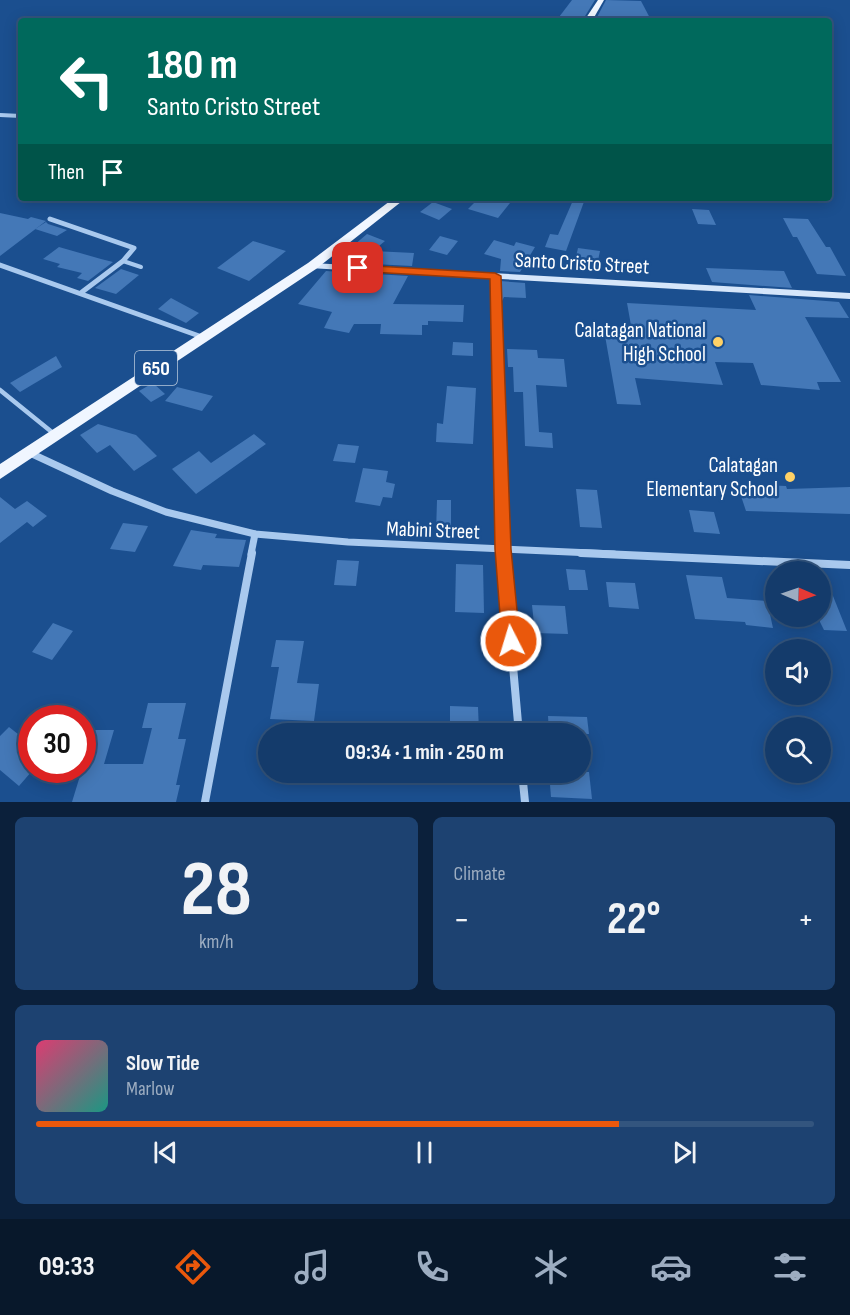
<!DOCTYPE html>
<html lang="en">
<head>
<meta charset="utf-8">
<style>
  body { margin:0; font-family:"Sofia Sans Condensed",sans-serif; background:#1d4271; color:#f1f3f6; height:100vh; display:flex; flex-direction:column; font-size:22px; white-space:nowrap }
  * { box-sizing:border-box; margin:0 }
  p { font-size:20px; color:#9dadc1 }
  .icon { flex:none; width:33px; height:33px; fill:none; stroke:currentColor; stroke-width:2; stroke-linecap:round; stroke-linejoin:round }
  .map { position:relative; height:802px; overflow:hidden }
  .sheet { display:flex; flex-direction:column; gap:15px; padding:15px; background:#0b203b; flex:1 }
  .sheet>* { flex:none }
  .guide { position:absolute; left:18px; top:18px; width:814px; height:183px; border-radius:6px; box-shadow:0 3px 15px #0003,0 0 0 2px #33557e; background:#00695c; color:#fff; overflow:hidden }
  .needle { width:39px; rotate:92deg }
  .buttons { position:absolute; left:765px; top:561px; display:grid; gap:12px }
  .buttons a { display:grid; place-items:center; width:66px; height:66px; border-radius:50%; background:#143b6b; box-shadow:0 3px 15px #0003,0 0 0 2px #33557e; font-size:30px }
  .speed { position:absolute; left:18px; top:705px; display:flex; gap:12px; font-size:30px; font-weight:700; text-align:center }
  .speed>* { display:grid; place-content:center; width:78px; height:78px; border-radius:50%; background:#143b6b; box-shadow:0 3px 15px #0003,0 0 0 2px #33557e; line-height:1 }
  .speed .limit { border:9px solid #d22; background:#fff; color:#111 }
  .pin { position:absolute; display:grid; place-items:center; width:51px; height:51px; color:#fff; margin:-26px; border-radius:12px; box-shadow:0 3px 9px #0006 }
  .me { position:absolute; width:66px; margin:-33px; rotate:355deg; stroke-linejoin:round; filter:drop-shadow(0 0 4px #0008) }
  .turn { display:flex; align-items:center; gap:21px; height:126px; padding:0 30px; font-size:27px }
  .turn .icon { width:78px; height:78px; stroke-width:2.5 }
  .turn b { display:block; font-size:42px; line-height:51px }
  .then { display:flex; align-items:center; height:57px; padding:0 30px; background:#0003; gap:12px; font-size:22px }
  .big { font-size:45px; font-weight:700; line-height:1.1 }
  .sheet .card { flex:1; display:flex; flex-direction:column; justify-content:center; gap:9px; min-width:0; padding:0 21px; border-radius:9px; background:#1d4271 }
  .sheet .dial { align-items:center; gap:0 }
  .dial b { font-size:78px; line-height:1 }
  .song { display:flex; align-items:center; gap:18px }
  .cover { width:72px; height:72px; border-radius:9px; background:linear-gradient(135deg,hsl(340 70% 55%),hsl(170 70% 35%)) }
  .played { height:6px; border-radius:3px; background:linear-gradient(90deg,#ea580c 75%,#33557e 75%) }
  .keys { display:flex; justify-content:space-around; direction:ltr }
  .heat { display:flex; justify-content:space-between; align-items:center; font-size:33px; direction:ltr }
  .sheet .tiles { flex:1; display:grid; gap:15px; grid-template-columns:1fr 1fr }
  .card:last-child { grid-column:span 2 }
  .trip { position:absolute; left:258px; top:723px; width:333px; height:60px; border-radius:30px; background:#143b6b; box-shadow:0 3px 15px #0003,0 0 0 2px #33557e; font-weight:700; line-height:60px; text-align:center }
  .tab-bar { display:flex; height:96px; justify-content:space-around; align-items:center; background:#08182b; color:#9dadc1 }
  .tab-bar .icon { width:42px; height:42px }
  .tab-bar .on { color:#ea580c }
  .tab-bar b { font-size:27px; color:#f1f3f6 }
  .map>svg:first-child { display:block }
  .building { fill:#4478b7 }
  .lines { fill:none; stroke-linecap:round; stroke-linejoin:round }
  .lane-far1 { stroke:#a9c9ee; stroke-width:4 }
  .lane { stroke:#a9c9ee; stroke-width:4.5 }
  .street-far3 { stroke:#a9c9ee; stroke-width:4 }
  .street-far2 { stroke:#a9c9ee; stroke-width:5 }
  .street-far1 { stroke:#a9c9ee; stroke-width:7 }
  .street { stroke:#a9c9ee; stroke-width:8 }
  .secondary { fill:#d6e6fa; fill-rule:evenodd }
  .primary { fill:#f0f6ff; fill-rule:evenodd }
  .route { fill:#ea580c; stroke:#983908; stroke-width:1.5 }
  .poi-dot { fill:#ffd166; stroke:#1b4f8f; stroke-width:2 }
  .labels { text-anchor:middle; stroke-width:5; stroke-linejoin:round; paint-order:stroke }
  .shield { fill:#1b4f8f; stroke:#bbcadd; stroke-width:1.5 }
  .shield-label { font-size:20px; font-weight:bold; fill:#fff }
  .street-label { font-size:21px; fill:#fff; stroke:#1b4f8f }
  .poi-label { font-size:21px; fill:#fff; stroke:#1b4f8f; text-anchor:end }
</style>
</head>
<body>
<div class="map">
<svg width="850" height="802" viewBox="0 0 850 802">
  <rect width="100%" height="100%" fill="#1b4f8f"/>
  <!-- building -->
  <g class="building">
    <path d="M572 0H595L582 21H556Z"/>
    <path d="M606 0 641 1 651 20 595 21Z"/>
    <path d="M479 198H514L498 218 468 209Z"/>
    <path d="M574 198 585 199 566 251 545 247 550 234 558 235Z"/>
    <path d="M433 202 452 209 439 220 420 212Z"/>
    <path d="M692 209 709 210 716 225 698 224Z"/>
    <path d="M0 213 28 219 31 217 46 221 0 256Z"/>
    <path d="M783 218 808 219 826 247H830L846 276 817 274 797 237H793Z"/>
    <path d="M46 222 48 224 67 230 57 236 35 229Z"/>
    <path d="M367 234 385 241 373 251 414 253 412 266 334 262Z"/>
    <path d="M440 236 458 241 447 255 429 250Z"/>
    <path d="M494 240 514 246 516 242 535 247 520 272 500 271 501 259 484 254Z"/>
    <path d="M253 241 286 251 249 281 217 268Z"/>
    <path d="M59 247 101 259 113 262 88 281 77 278 82 273 57 267 60 264 43 259Z"/>
    <path d="M578 248 600 251 597 265 575 261Z"/>
    <path d="M706 268 784 271 792 288 712 282Z"/>
    <path d="M121 269 139 275 116 294 95 288Z"/>
    <path d="M326 271 408 276 393 304 464 305 463 322 428 321V325H422V335L380 334 381 324H354L349 333 324 328 332 312 298 304Z"/>
    <path d="M500 281 525 283 526 298 504 297 501 303Z"/>
    <path d="M749 295 839 302 849 318 805 317 841 382H817L820 390 761 385 753 363 715 362 723 385 635 378 641 405 617 404 604 330 632 331 627 303 756 310Z"/>
    <path d="M171 298 199 313 186 323 158 309Z"/>
    <path d="M453 342 473 343V356L452 355Z"/>
    <path d="M507 349 537 350 538 358 564 359 567 387 536 385 539 432 552 433 553 448 525 446 523 392H514L513 367H508Z"/>
    <path d="M56 356 62 367 20 392 10 383Z"/>
    <path d="M153 383 165 394 151 402 139 391Z"/>
    <path d="M447 386 476 388 473 444 436 442 437 423 443 424Z"/>
    <path d="M177 387 213 396 202 411 165 401Z"/>
    <path d="M98 424 136 435 157 456 134 471 110 445 97 453 80 435Z"/>
    <path d="M254 434 266 444 196 494 172 469 199 451 211 463Z"/>
    <path d="M338 444 359 446 355 463 333 461Z"/>
    <path d="M363 468 388 471 386 482 395 484 392 498 383 497 380 506 355 502Z"/>
    <path d="M737 484 786 486 787 489 850 487V514L746 511Z"/>
    <path d="M576 489 597 490 602 528 580 527Z"/>
    <path d="M0 497 15 509 27 501 47 516 33 527 27 522 0 543Z"/>
    <path d="M437 500H451V534H436Z"/>
    <path d="M689 510 714 512 720 534 694 532Z"/>
    <path d="M123 523 148 526 135 552 110 549Z"/>
    <path d="M191 530 217 534 215 538 246 540 239 567 203 565 201 570 173 566Z"/>
    <path d="M337 560 359 561 356 586 334 585Z"/>
    <path d="M456 564 483 565 484 613 455 612Z"/>
    <path d="M566 569 585 570 588 590H569Z"/>
    <path d="M686 575 722 577 727 598 767 601 773 628 746 625 745 622 695 619Z"/>
    <path d="M606 582 635 583 639 609 609 607Z"/>
    <path d="M820 591H831L847 631 824 630 820 622Z"/>
    <path d="M532 605 565 606 568 634 535 633Z"/>
    <path d="M53 623 73 631 52 660 32 652Z"/>
    <path d="M276 640 304 641 297 683 319 684 314 721 270 719 279 667H271Z"/>
    <path d="M148 703H186L178 739H186L176 785H180L176 802H72L94 730H114L104 764H143L152 728H142Z"/>
    <path d="M450 706 478 707 479 731 450 730Z"/>
    <path d="M548 716 587 717 589 734H549Z"/>
    <path d="M9 727 23 738 32 728V771L19 786 0 770V736Z"/>
    <path d="M549 772H589L592 799 551 797Z"/>
  </g>
  <g class="lines">
    <!-- lane-far1 -->
    <path class="lane-far1" d="M123 261 141 267"/>
    <!-- lane -->
    <path class="lane" d="M0 390 53 433"/>
    <!-- street-far3 -->
    <path class="street-far3" d="M0 115 21 116"/>
    <!-- street-far2 -->
    <g class="street-far2">
      <path d="M50 219 134 248 123 261 82 292"/>
      <path d="M0 265 202 337"/>
      <path d="M495 276 497 361"/>
    </g>
    <!-- street-far1 -->
    <g class="street-far1">
      <path d="M497 359 503 554"/>
      <path d="M30 453 112 491 166 512 255 534 348 542 614 554"/>
      <path d="M251 554 255 534"/>
    </g>
    <!-- street -->
    <g class="street">
      <path d="M503 553 519 734"/>
      <path d="M581 553 850 565"/>
      <path d="M522 772 525 802"/>
      <path d="M205 802 252 553"/>
    </g>
    <!-- secondary -->
    <path class="secondary" d="M312 263 850 293V299L309 268V264Z"/>
    <!-- primary -->
    <g class="primary">
      <path d="M598 0H604L592 21H584Z"/>
      <path d="M394 198H406L316 269 0 479V464L308 263Z"/>
    </g>
  </g>
  <!-- route -->
  <path class="route" d="M358 265 495 273 501 276 511 549 520 641 517 648 511 650 504 648 502 641 495 549 490 279 354 271V266Z"/>
  <!-- markers -->
  <g class="poi-dot">
    <circle cx="718" cy="342" r="6"/>
    <circle cx="790" cy="477" r="6"/>
  </g>
  <g class="labels">
    <!-- shield labels -->
    <rect class="shield" x="135" y="351" width="42" height="34" rx="4.5"/>
    <g class="shield-label">
      <text x="156" y="375">650</text>
    </g>
    <!-- street labels -->
    <g class="street-label">
      <text transform="translate(582 263) rotate(3)" y="7">Santo Cristo Street</text>
      <text transform="translate(433 530) rotate(2)" y="7">Mabini Street</text>
    </g>
    <!-- poi labels -->
    <g class="poi-label">
      <text x="706" y="337">Calatagan National<tspan x="706" dy="24">High School</tspan></text>
      <text x="778" y="472">Calatagan<tspan x="778" dy="24">Elementary School</tspan></text>
    </g>
  </g>
</svg>
<div class="buttons">
<a><svg class="needle" viewBox="-14 -14 28 28"><path d="M0-13l5 13h-10z" fill="#e53935"/><path d="M0 13l5-13h-10z" fill="#9dadc1"/></svg></a>
<a><svg class="icon" aria-label="sound" viewBox="0 0 24 24"><path d="M4 9h4l5-4v14l-5-4H4zM17 9q2 3 0 6"/></svg></a>
<a><svg class="icon" aria-label="search" viewBox="0 0 24 24"><circle cx="10" cy="10" r="6"/><path d="M15 15l6 6"/></svg></a>
</div>
<div class="speed"><div class="limit">30</div></div>
<div class="pin" style="left:358px;top:268px;background:#d93025"><svg class="icon" aria-label="arrive" viewBox="0 0 24 24"><path d="M6 21V4h12l-3 4 3 4H6"/></svg></div>
<svg class="me" style="left:511px;top:641px" viewBox="-20 -20 40 40"><circle r="17" fill="#ea580c" stroke="#fff" stroke-width="3"/><path d="M0-11L8 9 0 5-8 9z" fill="#fff"/></svg>
<div class="trip">09:34 · 1 min · 250 m</div>
<div class="guide">
<div class="turn"><svg class="icon" aria-label="left" viewBox="0 0 24 24"><path d="M17 20v-9H6M10 6l-5 5 5 5"/></svg><div><b>180 m</b>Santo Cristo Street</div></div>
<div class="then">Then<svg class="icon" aria-label="arrive" viewBox="0 0 24 24"><path d="M6 21V4h12l-3 4 3 4H6"/></svg></div>
</div>
</div>
<section class="sheet">
<div class="tiles">
<div class="card dial"><b>28</b><p>km/h</p></div>
<div class="card"><p>Climate</p>
<div class="heat"><a>−</a><b class="big">22°</b><a>+</a></div>
</div>
<div class="card">
<div class="song"><i class="cover"></i><div><b>Slow Tide</b><p>Marlow</p></div></div>
<div class="played"></div>
<div class="keys"><svg class="icon" aria-label="previous" viewBox="0 0 24 24"><path d="M18 5L8 12l10 7zM5 5v14"/></svg><svg class="icon" aria-label="pause" viewBox="0 0 24 24"><path d="M8 5v14M16 5v14"/></svg><svg class="icon" aria-label="next" viewBox="0 0 24 24"><path d="M6 5l10 7-10 7zM19 5v14"/></svg></div>
</div>
</div>
</section>
<nav class="tab-bar">
<b>09:33</b>
<svg class="icon on" aria-label="directions" viewBox="0 0 24 24"><path d="M12 3l9 9-9 9-9-9zM9 14v-3h6M13 9l2 2-2 2"/></svg>
<svg class="icon" aria-label="music" viewBox="0 0 24 24"><path d="M9 18V5l10-2v13"/><circle cx="6" cy="18" r="3"/><circle cx="16" cy="16" r="3"/></svg>
<svg class="icon" aria-label="phone" viewBox="0 0 24 24"><path d="M5 4h4l2 5-3 2q2 4 5 5l2-3 5 2v4C11 20 4 13 5 4z"/></svg>
<svg class="icon" aria-label="climate" viewBox="0 0 24 24"><path d="M12 3v18M4 7l16 10M4 17L20 7"/></svg>
<svg class="icon" aria-label="car" viewBox="0 0 24 24"><path d="M5 17H2v-5l4-1 3-4h7l3 4 3 1v5h-3M9 17h6M6 11h13"/><circle cx="7" cy="17" r="2"/><circle cx="17" cy="17" r="2"/></svg>
<svg class="icon" aria-label="filters" viewBox="0 0 24 24"><path d="M4 7h16M4 17h16"/><circle cx="9" cy="7" r="2"/><circle cx="15" cy="17" r="2"/></svg>
</nav>
</body>
</html>
